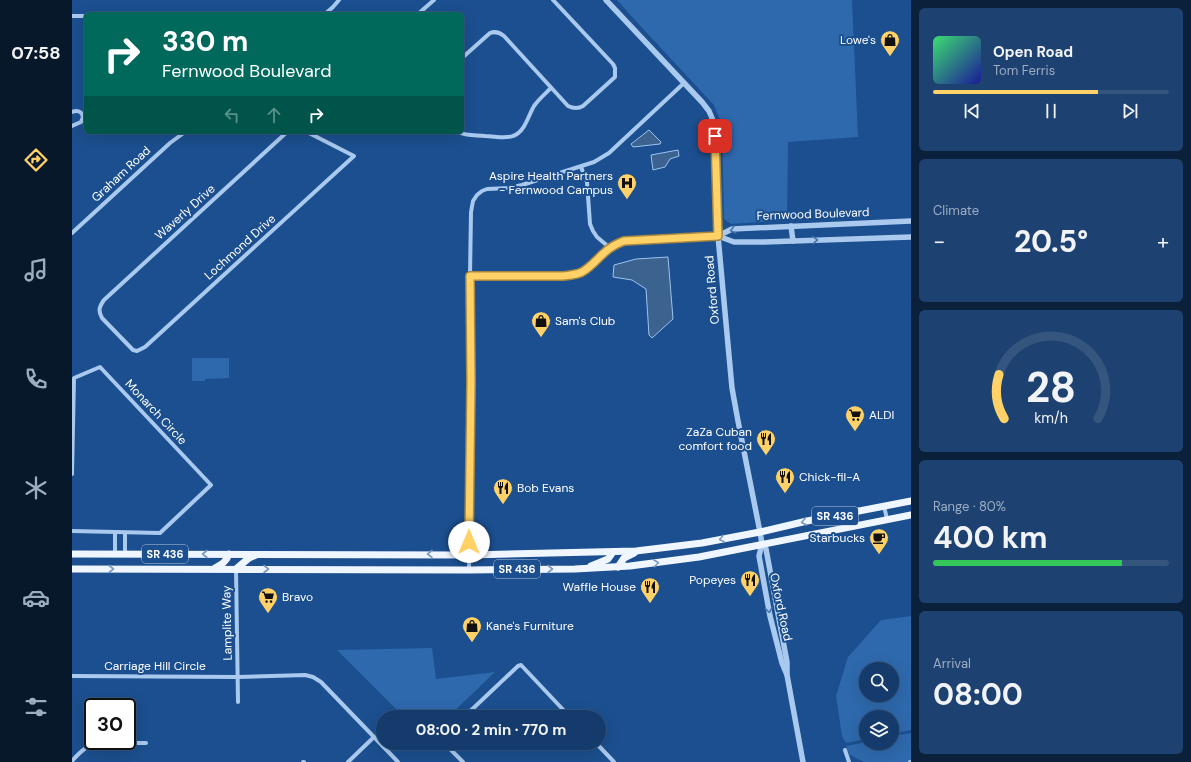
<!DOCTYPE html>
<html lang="en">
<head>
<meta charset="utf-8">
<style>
  body { margin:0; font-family:"DM Sans",sans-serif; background:#1d4271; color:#f1f3f6; height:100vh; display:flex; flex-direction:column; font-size:15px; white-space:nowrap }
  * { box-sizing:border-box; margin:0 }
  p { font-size:13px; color:#9dadc1 }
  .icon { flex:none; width:22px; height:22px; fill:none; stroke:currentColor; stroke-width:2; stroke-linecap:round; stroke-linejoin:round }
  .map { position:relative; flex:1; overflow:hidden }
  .drawer { display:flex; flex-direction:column; gap:8px; padding:8px; background:#0b203b; width:280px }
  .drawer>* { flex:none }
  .banner { position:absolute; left:12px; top:12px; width:380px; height:122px; border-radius:6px; box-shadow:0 4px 16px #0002,0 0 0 1px #33557e; background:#00695c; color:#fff; overflow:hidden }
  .tools { position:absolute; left:787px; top:662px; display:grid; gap:8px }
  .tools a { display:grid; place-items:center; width:40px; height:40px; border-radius:50%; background:#143b6b; box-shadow:0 4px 16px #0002,0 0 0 1px #33557e; font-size:20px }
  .speed { position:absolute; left:12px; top:698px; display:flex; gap:8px; font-size:20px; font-weight:700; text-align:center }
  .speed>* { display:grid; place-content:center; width:52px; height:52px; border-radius:50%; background:#143b6b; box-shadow:0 4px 16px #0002,0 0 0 1px #33557e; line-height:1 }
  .speed .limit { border:2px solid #111; border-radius:6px; background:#fff; color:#111 }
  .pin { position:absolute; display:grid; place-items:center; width:34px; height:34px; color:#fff; margin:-17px; border-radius:8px; box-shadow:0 2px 6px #0006 }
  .me { position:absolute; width:44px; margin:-22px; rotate:0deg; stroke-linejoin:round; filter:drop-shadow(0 0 3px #0008) }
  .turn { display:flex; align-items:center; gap:14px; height:84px; padding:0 12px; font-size:18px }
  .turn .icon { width:52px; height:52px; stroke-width:2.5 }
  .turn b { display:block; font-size:28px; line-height:34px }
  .lanes { display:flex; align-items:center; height:38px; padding:0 12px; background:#0003; justify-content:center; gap:20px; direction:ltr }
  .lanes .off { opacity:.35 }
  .big { font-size:30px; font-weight:700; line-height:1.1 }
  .drawer .card { flex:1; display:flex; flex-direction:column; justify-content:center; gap:6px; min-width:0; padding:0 14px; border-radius:6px; background:#1d4271 }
  .drawer .dial { align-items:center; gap:0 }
  .dial svg { height:104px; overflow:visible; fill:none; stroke:#33557e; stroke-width:7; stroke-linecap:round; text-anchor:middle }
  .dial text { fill:#f1f3f6; stroke:none }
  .song { display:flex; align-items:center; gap:12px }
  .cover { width:48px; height:48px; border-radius:6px; background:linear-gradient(135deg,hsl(140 70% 55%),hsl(240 70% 35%)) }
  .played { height:4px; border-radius:2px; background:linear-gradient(90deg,#ffd166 70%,#33557e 70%) }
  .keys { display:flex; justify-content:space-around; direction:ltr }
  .heat { display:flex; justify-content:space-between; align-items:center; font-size:22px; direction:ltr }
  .charge { height:6px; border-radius:3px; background:linear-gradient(90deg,#34c759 80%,#33557e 0) }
  .trip { position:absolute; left:304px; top:710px; width:230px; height:40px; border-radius:20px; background:#143b6b; box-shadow:0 4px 16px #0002,0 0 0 1px #33557e; font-weight:700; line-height:40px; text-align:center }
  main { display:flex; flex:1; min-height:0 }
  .tabs { display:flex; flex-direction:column; width:72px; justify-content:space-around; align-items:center; background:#08182b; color:#9dadc1 }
  .tabs .icon { width:28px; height:28px }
  .tabs .current { color:#ffd166 }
  .tabs b { font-size:18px; color:#f1f3f6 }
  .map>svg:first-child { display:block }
  .green { fill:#2e69ad; fill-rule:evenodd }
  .water { fill:#3c6290; stroke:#9cc4f0 }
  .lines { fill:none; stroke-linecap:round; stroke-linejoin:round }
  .minor { stroke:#a9c9ee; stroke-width:4 }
  .tertiary { stroke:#a9c9ee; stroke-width:5.5 }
  .primary { stroke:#f0f6ff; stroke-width:7 }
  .oneway { stroke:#4674ac }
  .oneway2 { stroke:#7b9ac1 }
  .route-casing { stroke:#a68842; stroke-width:10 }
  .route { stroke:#ffd166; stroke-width:7 }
  .labels { text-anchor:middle; stroke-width:4; stroke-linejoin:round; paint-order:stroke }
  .shield { fill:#1b4f8f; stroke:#bbcadd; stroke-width:1 }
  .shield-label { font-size:11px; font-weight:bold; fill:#fff }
  .poi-label { font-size:12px; fill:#fff; stroke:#1b4f8f; text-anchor:end }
  .street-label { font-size:12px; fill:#fff; stroke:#1b4f8f }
</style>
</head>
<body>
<main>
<nav class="tabs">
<b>07:58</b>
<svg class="icon current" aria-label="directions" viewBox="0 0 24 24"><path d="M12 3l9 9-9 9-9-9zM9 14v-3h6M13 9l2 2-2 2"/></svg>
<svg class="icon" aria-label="music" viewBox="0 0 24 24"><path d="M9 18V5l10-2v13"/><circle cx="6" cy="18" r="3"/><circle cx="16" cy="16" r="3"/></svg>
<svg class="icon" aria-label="phone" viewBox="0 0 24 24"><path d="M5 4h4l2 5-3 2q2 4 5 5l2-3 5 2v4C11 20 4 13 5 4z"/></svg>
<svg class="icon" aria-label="climate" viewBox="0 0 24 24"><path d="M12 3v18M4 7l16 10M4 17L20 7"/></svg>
<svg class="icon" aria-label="car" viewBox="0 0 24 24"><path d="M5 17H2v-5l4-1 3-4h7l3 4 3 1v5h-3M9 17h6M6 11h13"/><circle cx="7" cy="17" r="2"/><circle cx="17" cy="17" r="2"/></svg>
<svg class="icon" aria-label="filters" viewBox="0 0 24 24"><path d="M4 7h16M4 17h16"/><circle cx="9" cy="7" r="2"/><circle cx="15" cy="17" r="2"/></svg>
</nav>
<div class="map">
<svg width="839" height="762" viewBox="0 0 839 762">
  <rect width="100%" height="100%" fill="#1b4f8f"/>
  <!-- green -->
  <g class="green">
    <path d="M545 0H780L786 137 716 142 715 220 659 224 652 219 650 125 642 105 573 31Z"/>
    <path d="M120 358H157V378L133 379V381H120Z"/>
    <path d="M839 616V730L820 734V717H794V739L774 743 770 736 764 696 776 657 809 620ZM794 669H820V695H794Z"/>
    <path d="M360 648 364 679 423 672 376 717H332L265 650Z"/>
    <path d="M839 733V762H792L778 755 774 746 794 742V743H820V736Z"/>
  </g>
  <!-- water -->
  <g class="water">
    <path d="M577 130 589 142 588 144 561 147 559 144Z"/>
    <path d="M606 150 607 156 598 159 593 167 581 170 579 155Z"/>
    <path d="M596 257 601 319 580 338 577 335 574 289 560 280 541 277 542 265 564 259Z"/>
  </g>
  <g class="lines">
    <!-- minor -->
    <g class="minor">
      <path d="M253 14 261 7 267 0"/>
      <path d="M346 14 362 0"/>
      <path d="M0 16H14"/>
      <path d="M390 58 418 33C423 31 427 32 432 36L496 106C502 109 506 109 511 106L543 77V68L541 64 481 0"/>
      <path d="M0 112C5 110 10 111 11 117L9 122 0 126"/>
      <path d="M215 132 32 300C27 307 26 311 30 318L61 350 65 351 73 347 282 156 235 132"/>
      <path d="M386 132C394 136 404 135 413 136 422 136 433 139 441 136 453 132 456 116 462 106 467 99 473 94 479 88"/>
      <path d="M509 167 515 182 518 224 521 231 525 237 538 248"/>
      <path d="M0 233 98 143 113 132"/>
      <path d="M398 276H491C498 275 504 275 510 272 519 267 525 259 532 253 538 247 544 244 551 241L646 236"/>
      <path d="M0 474 2 378 28 367 139 485 88 533 0 531"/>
      <path d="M812 506 815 519"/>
      <path d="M43 533V554"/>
      <path d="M53 533V554"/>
      <path d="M164 569 166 702"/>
      <path d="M397 570 399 382 398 276 399 212 401 201 405 195 410 191 415 189 438 188 450 185 522 162 537 153 612 83"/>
      <path d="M0 676 166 677 233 675 241 677 249 682 326 762"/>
      <path d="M392 717 446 666 449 665 498 717"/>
      <path d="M372 743 391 762"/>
      <path d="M524 743 542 762"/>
      <path d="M773 750 777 762"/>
      <path d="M0 761C8 752 15 745 27 743H74"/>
      <path d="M231 762H232"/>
      <path d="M276 762 302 737"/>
      <path d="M838 762H839"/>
    </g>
    <!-- tertiary -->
    <g class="tertiary">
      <path d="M534 0 630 102 637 111 640 118 642 125 646 236 660 388 666 421 688 532 690 544 687 556 698 616 710 663 715 675"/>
      <path d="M719 226 721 241"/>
      <path d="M646 236 660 229 839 221"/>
      <path d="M646 236 662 242H692L839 237"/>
      <path d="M690 544 694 549 715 662V675L731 762"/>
    </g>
    <!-- primary -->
    <g class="primary">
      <path d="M0 554 397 555 564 551 630 543 688 532 735 521 839 501"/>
      <path d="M519 566 536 559 541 552"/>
      <path d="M546 567 552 558 562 553"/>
      <path d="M143 568C150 564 154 562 157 554"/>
      <path d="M0 569 397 570 503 569 558 566 627 557 839 515"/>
      <path d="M164 569 177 558 184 555"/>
    </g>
  </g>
  <!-- one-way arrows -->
  <defs><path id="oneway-chevron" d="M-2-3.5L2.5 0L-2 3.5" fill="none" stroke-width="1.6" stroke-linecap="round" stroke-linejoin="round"/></defs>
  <g class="oneway">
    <use href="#oneway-chevron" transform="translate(661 230) rotate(165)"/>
    <use href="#oneway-chevron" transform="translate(743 240) rotate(-2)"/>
    <use href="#oneway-chevron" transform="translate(697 610) rotate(81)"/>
  </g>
  <g class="oneway2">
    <use href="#oneway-chevron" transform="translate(732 522) rotate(168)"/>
    <use href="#oneway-chevron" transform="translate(650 539) rotate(169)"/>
    <use href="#oneway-chevron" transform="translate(133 554) rotate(-180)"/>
    <use href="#oneway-chevron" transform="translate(358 554) rotate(-180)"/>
    <use href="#oneway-chevron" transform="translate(584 563) rotate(-7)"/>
    <use href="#oneway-chevron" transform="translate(39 569)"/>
    <use href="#oneway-chevron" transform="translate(194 569)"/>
    <use href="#oneway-chevron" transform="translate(478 569)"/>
  </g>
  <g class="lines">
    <!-- route casing -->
    <g class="route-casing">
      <path id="route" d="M397 542 399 382 398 276H491C498 275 504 275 510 272 519 267 525 259 532 253 538 247 544 244 552 241L646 236 643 136"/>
    </g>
    <!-- route -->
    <use href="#route" class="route"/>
  </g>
  <!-- icons -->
  <defs>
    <g id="shop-pin" transform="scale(1)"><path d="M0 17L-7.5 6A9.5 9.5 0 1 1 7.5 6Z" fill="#ffd166" stroke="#1b4f8f"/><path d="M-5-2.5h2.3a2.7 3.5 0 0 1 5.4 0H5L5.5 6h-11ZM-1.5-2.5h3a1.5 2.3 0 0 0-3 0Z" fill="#111"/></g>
    <g id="hospital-pin" transform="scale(1)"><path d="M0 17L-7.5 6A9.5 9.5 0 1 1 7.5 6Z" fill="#ffd166" stroke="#1b4f8f"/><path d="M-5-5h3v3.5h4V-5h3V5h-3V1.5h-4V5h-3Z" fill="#111"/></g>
    <g id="supermarket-pin" transform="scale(1)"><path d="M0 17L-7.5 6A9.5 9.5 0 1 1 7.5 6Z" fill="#ffd166" stroke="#1b4f8f"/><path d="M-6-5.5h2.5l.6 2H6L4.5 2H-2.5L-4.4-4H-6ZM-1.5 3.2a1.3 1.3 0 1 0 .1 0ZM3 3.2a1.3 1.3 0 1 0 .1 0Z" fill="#111"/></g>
    <g id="restaurant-pin" transform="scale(1)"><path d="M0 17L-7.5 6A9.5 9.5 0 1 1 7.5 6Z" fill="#ffd166" stroke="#1b4f8f"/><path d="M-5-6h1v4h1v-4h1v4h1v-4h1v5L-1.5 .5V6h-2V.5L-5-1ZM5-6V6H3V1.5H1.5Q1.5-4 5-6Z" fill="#111"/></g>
    <g id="cafe-pin" transform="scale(1)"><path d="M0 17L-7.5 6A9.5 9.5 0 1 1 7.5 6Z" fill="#ffd166" stroke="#1b4f8f"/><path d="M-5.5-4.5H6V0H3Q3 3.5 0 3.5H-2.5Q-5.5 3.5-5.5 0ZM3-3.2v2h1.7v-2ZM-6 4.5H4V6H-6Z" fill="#111"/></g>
  </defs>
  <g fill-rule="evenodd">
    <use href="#shop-pin" x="818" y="40"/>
    <use href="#hospital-pin" x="555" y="183"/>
    <use href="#shop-pin" x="469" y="321"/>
    <use href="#supermarket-pin" x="783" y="415"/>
    <use href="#restaurant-pin" x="694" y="439"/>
    <use href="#restaurant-pin" x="713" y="477"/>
    <use href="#restaurant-pin" x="431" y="488"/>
    <use href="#cafe-pin" x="807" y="538"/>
    <use href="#restaurant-pin" x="678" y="580"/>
    <use href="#restaurant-pin" x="578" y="587"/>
    <use href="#supermarket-pin" x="196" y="597"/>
    <use href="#shop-pin" x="400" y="626"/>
  </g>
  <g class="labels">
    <!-- shield labels -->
    <g class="shield">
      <rect x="740" y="507" width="46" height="18" rx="3"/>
      <rect x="70" y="545" width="46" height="18" rx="3"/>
      <rect x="422" y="560" width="46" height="18" rx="3"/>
    </g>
    <g class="shield-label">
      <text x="763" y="520">SR 436</text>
      <text x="93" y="558">SR 436</text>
      <text x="445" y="573">SR 436</text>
    </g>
    <!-- poi labels -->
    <g class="poi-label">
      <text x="804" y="44">Lowe's</text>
      <text x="541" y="180">Aspire Health Partners<tspan x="541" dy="14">- Fernwood Campus</tspan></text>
      <text x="483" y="325" text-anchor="start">Sam's Club</text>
      <text x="797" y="419" text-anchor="start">ALDI</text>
      <text x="680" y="436">ZaZa Cuban<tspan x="680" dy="14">comfort food</tspan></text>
      <text x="727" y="481" text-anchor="start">Chick-fil-A</text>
      <text x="445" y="492" text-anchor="start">Bob Evans</text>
      <text x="793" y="542">Starbucks</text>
      <text x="664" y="584">Popeyes</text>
      <text x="564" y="591">Waffle House</text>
      <text x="210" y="601" text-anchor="start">Bravo</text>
      <text x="414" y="630" text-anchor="start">Kane's Furniture</text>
    </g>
    <!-- street labels -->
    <g class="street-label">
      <text transform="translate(49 174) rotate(-43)" y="4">Graham Road</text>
      <text transform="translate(113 212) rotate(-42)" y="4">Waverly Drive</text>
      <text transform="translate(741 214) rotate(-2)" y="4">Fernwood Boulevard</text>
      <text transform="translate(168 247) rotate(-42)" y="4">Lochmond Drive</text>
      <text transform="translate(640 290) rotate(-95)" y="4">Oxford Road</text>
      <text transform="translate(84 412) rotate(47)" y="4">Monarch Circle</text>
      <text transform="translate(709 607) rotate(78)" y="4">Oxford Road</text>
      <text transform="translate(155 623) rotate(-91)" y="4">Lamplite Way</text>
      <text x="83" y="670">Carriage Hill Circle</text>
    </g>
  </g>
</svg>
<div class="tools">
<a><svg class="icon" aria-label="search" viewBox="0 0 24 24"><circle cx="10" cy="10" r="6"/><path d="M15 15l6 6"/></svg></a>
<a><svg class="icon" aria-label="layers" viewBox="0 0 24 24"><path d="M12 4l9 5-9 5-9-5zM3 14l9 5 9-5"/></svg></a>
</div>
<div class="speed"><div class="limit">30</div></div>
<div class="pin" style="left:643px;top:136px;background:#d93025"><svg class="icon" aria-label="arrive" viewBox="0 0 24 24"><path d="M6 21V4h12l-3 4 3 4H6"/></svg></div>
<svg class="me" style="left:397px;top:542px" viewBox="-20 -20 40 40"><circle r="19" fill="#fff"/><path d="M0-13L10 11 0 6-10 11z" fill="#ffd166"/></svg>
<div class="trip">08:00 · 2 min · 770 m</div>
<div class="banner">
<div class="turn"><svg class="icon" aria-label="right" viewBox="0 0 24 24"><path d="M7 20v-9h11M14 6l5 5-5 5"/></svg><div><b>330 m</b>Fernwood Boulevard</div></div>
<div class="lanes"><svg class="icon off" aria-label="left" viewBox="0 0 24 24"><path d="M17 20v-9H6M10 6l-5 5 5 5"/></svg><svg class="icon off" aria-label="ahead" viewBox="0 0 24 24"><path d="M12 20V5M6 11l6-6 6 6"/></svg><svg class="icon" aria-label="right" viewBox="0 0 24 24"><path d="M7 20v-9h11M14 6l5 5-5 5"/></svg></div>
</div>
</div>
<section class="drawer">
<div class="card">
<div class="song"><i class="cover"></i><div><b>Open Road</b><p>Tom Ferris</p></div></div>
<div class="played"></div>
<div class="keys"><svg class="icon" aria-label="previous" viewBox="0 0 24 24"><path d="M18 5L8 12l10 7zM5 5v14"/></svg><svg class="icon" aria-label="pause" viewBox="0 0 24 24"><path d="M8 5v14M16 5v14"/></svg><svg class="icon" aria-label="next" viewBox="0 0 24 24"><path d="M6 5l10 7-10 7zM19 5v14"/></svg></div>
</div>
<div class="card"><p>Climate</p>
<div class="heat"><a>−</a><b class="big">20.5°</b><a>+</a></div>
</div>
<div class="card dial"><svg viewBox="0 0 100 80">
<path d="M14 69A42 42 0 1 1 86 69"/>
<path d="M14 69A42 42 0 0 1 10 35" stroke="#ffd166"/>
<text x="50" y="56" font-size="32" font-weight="700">28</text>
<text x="50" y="72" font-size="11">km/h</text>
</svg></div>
<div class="card"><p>Range · 80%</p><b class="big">400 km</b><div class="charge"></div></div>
<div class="card"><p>Arrival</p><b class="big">08:00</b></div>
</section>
</main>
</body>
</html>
